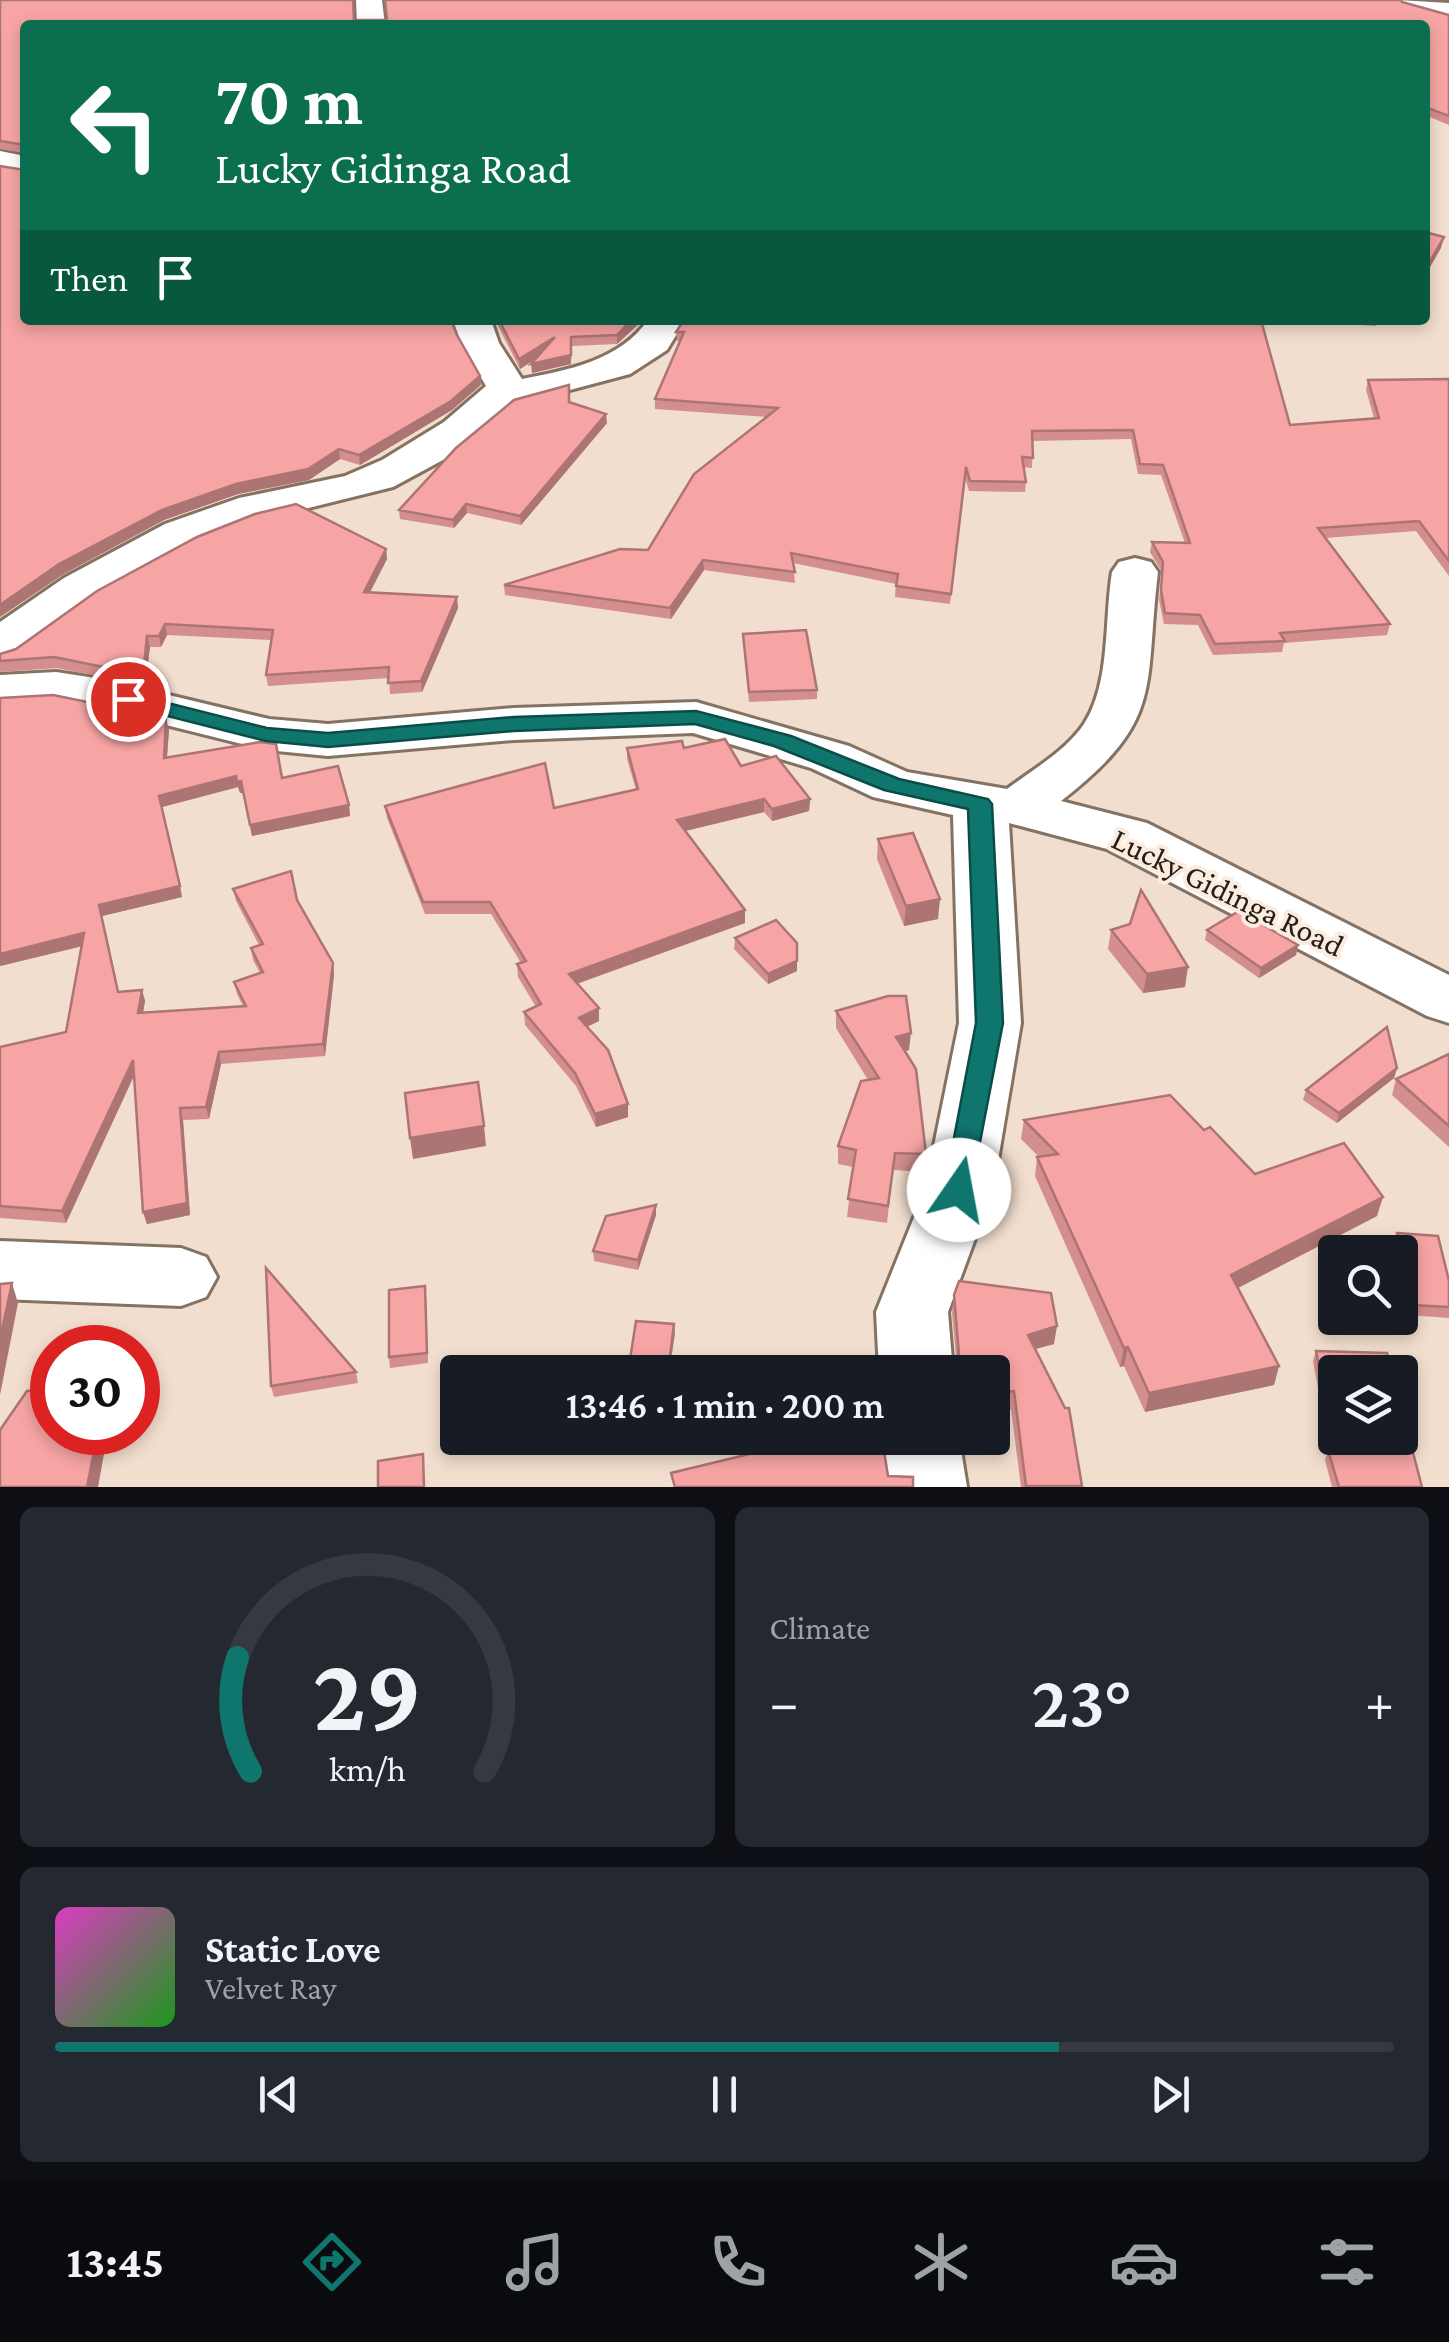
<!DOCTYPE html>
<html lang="en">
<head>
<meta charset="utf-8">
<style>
  body { margin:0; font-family:"Crimson Pro",serif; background:#242831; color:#f1f3f6; height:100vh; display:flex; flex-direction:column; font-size:38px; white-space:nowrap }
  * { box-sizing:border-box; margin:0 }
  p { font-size:32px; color:#9ea1a6 }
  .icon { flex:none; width:55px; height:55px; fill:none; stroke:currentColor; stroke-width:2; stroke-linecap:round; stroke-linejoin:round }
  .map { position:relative; height:1487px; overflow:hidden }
  .sheet { display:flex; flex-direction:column; gap:20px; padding:20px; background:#0d0f14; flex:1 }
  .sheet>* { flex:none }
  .top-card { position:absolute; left:20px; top:20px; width:1410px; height:305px; border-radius:10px; box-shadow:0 5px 15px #0003; background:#0b6e4f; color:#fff; overflow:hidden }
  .tools { position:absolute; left:1318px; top:1235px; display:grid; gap:20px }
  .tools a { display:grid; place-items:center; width:100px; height:100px; border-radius:10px; background:#171b24; box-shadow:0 5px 15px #0003; font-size:50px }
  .speed { position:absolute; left:30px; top:1325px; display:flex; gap:20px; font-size:50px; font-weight:700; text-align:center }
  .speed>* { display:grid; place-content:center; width:130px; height:130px; border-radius:50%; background:#171b24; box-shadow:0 5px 15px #0003; line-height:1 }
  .speed .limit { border:15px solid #d22; background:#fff; color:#111 }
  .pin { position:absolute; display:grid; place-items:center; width:85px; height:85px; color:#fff; margin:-42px; border:5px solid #fff; border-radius:50%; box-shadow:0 2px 10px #0007 }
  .me { position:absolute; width:110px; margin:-55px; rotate:12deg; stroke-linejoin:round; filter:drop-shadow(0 0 8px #0008) }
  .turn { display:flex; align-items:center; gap:35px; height:210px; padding:0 30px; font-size:45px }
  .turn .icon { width:130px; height:130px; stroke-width:2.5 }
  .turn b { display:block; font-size:70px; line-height:85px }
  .then { display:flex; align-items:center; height:95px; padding:0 30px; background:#0003; gap:20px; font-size:38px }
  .big { font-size:75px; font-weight:600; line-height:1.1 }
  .sheet .tile { flex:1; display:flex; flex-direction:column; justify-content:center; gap:15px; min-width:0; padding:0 35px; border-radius:15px; background:#242831 }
  .sheet .dial { align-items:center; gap:0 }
  .dial svg { height:260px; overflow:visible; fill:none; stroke:#363941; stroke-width:7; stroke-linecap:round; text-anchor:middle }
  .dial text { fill:#f1f3f6; stroke:none }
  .song { display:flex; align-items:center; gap:30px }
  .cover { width:120px; height:120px; border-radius:15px; background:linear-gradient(135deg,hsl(310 70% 55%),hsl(120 70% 35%)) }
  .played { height:10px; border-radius:5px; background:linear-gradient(90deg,#0f766e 75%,#363941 75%) }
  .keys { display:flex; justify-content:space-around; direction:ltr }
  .heat { display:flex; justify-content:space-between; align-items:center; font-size:55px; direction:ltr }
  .sheet .tiles { flex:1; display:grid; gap:20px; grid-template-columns:1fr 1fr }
  .tile:last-child { grid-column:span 2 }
  .trip { position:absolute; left:440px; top:1355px; width:570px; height:100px; border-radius:10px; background:#171b24; box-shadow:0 5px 15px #0003; font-weight:600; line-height:100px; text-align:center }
  .tab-bar { display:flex; height:160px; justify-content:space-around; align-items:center; background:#090b0e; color:#9ea1a6 }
  .tab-bar .icon { width:70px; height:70px }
  .tab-bar .current { color:#0f766e }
  .tab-bar b { font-size:45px; color:#f1f3f6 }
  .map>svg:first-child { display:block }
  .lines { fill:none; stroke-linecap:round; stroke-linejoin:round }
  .minor-casing { stroke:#847263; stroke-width:6 }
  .minor { fill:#fff; fill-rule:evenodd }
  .wall { fill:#d48e8d }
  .shaded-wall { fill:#ac7473 }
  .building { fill:#f6a5a4; stroke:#ac7473; stroke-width:2.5 }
  .route { fill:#0f766e; stroke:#0a4d48; stroke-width:2.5 }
  .labels { text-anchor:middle; stroke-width:8; stroke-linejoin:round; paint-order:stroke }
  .street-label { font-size:32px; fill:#261f19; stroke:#fcecdf }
</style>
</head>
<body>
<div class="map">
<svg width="1449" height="1487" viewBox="0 0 1449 1487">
  <rect width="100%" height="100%" fill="#f2dece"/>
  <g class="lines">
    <!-- minor casing -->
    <g class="minor-casing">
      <g id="minor">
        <path d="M356 0H382L385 25H357Z"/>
        <path d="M1398 0 1449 3V19L1402 6Z"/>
        <path d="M0 151 25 156V176L0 171Z"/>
        <path d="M453 320H491L499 343 522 379C568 370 619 361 648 320H676L681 327 667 350 630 374 513 405 454 454 393 487 256 521 197 544 97 598 17 657 0 662V622L64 578 165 524 239 498 345 476 382 460 444 422 486 386 461 343Z"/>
        <path d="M1135 558 1151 562 1158 572C1144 690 1165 720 1061 801L1147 823 1449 975V1023L1427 1016 1107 849 1009 823 1021 1023 993 1190 948 1312 953 1372H879L876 1312 925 1190 959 1023 953 815 873 797 811 768 693 733 514 740 328 756 266 750 102 709 56 702 0 705V675L56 672 102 679 269 719 328 724 514 708 696 702 849 746 907 772 1007 789C1032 770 1066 751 1084 724 1111 682 1104 620 1112 572L1119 562Z"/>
        <path d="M0 1241 181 1248 206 1257 217 1277 206 1297 181 1306 0 1299Z"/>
        <path d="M883 1438H959L967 1487H889Z"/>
      </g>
    </g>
    <!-- minor -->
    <use href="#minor" class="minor"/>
  </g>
  <!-- wall -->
  <g class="wall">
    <path d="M0 0 354 20 1402 2 1449 15V125L1425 115V25H25V153L0 149Z"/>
    <path d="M0 166 457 335 481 385 452 410 360 465 340 459 309 480 238 494 164 520 62 575 0 617Z"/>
    <path d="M495 320H643L617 344 572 346 571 364 532 373 535 359 520 369Z"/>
    <path d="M678 320H1261L1290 425 1374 418 1366 390 1368 380 1449 379V576L1416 531 1325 538 1390 624 1387 635 1284 643 1282 652 1213 655 1198 625 1164 624 1159 600 1162 572 1150 552 1152 542 1185 543 1161 475 1138 474 1131 439 1033 441 1032 468 1023 467 1026 482 1025 492 969 491 965 478 950 604 895 597 896 584 793 563 795 583 704 570 671 619 505 595 504 585 648 550 766 417 655 409V399L680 341H677L676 332 681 324Z"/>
    <path d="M1310 320H1377L1376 326 1310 322Z"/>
    <path d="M570 402 607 423 521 525 467 513 454 528 400 519 399 510Z"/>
    <path d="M386 549 387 559 370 592 458 608 422 692 390 694 389 678 268 686 266 675 271 640 167 635 161 647H150L145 686 57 668 0 672V654Z"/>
    <path d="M743 634 817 690V699L749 702Z"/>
    <path d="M0 698 169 730 167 758 282 778 349 805 350 816 252 836 243 793H240L238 787 162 807 182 897 102 916 119 992 142 990 145 1001 143 1012 243 1006 237 994 234 982 260 973 253 960 251 948 259 945 236 901 233 889 297 900 333 963 334 975 325 1056 221 1064 209 1119 183 1120 190 1215 147 1224 143 1212 134 1076 66 1223 0 1218V1047L66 1032 82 946 0 966Z"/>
    <path d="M627 748H684L741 766 810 799 809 811 772 821 764 812 684 831 745 923 577 984 599 1021 587 1027 628 1104V1117L596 1127 576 1086 525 1025 524 1012 536 1007 518 977 517 964 521 963 491 914H425L387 818 385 806 554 808 636 790 627 759Z"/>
    <path d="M878 839 938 919 904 926 877 859Z"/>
    <path d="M1111 930 1185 987 1143 993 1108 949Z"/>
    <path d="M1207 930 1298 945 1296 955 1259 978 1205 940Z"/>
    <path d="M735 938 797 971 768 984 734 949Z"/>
    <path d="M836 1011 909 1050 905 1051 926 1154 925 1172 893 1170 887 1223 847 1217 853 1167 838 1164V1146L868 1080 836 1028Z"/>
    <path d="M1449 1054V1147L1392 1095 1396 1079Z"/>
    <path d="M1397 1068 1394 1078 1337 1123 1303 1100 1306 1090Z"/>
    <path d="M1024 1120 1204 1130 1255 1174 1377 1216 1238 1288 1279 1366 1274 1385 1145 1412 1124 1366 1120 1367 1035 1176 1037 1157H1039L1021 1139Z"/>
    <path d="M656 1205V1215L638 1270 594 1261 593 1251Z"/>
    <path d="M1397 1233 1449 1281V1318L1408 1315 1400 1274V1252H1396L1394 1243Z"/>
    <path d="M954 1295 1054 1344 1035 1349 1081 1487H1021L1011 1409 992 1412V1372H953L956 1357 952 1313Z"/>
    <path d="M426 1297 428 1363 390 1368 389 1357Z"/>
    <path d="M1316 1351 1422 1487H1332L1325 1460 1328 1450H1330L1313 1361Z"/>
    <path d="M356 1372 358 1383 274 1397 271 1386Z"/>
    <path d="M519 1438H555L520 1442Z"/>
  </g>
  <!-- shaded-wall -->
  <g class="shaded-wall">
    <path d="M1444 237 1441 248 1425 276V270Z"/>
    <path d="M632 320H643L617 344V335Z"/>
    <path d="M555 337V347L520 369 519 359Z"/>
    <path d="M571 337V364L532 373 531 364Z"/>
    <path d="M480 376 481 385 452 410 360 465 359 455Z"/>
    <path d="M606 414 607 423 521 525 520 516Z"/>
    <path d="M339 449 340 459 309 480 238 494 164 520 62 575 0 617V605L59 564 162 510Z"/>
    <path d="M466 504 467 513 454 528 453 520Z"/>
    <path d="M386 549 387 559 365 602 364 592Z"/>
    <path d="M703 560 704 570 671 619 670 608Z"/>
    <path d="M457 597 458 608 422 692 421 681Z"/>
    <path d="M165 624 167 635 161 647 159 636Z"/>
    <path d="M147 636 150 647 145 686 143 675Z"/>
    <path d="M166 718 169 730 166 769 164 758Z"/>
    <path d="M236 776 241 781 243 793H240L238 787 162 807 159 796Z"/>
    <path d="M764 799V812L677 833V820Z"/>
    <path d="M810 799 809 811 772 821V809Z"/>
    <path d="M349 805 350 816 252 836 250 825Z"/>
    <path d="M180 886 182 897 102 916 99 905Z"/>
    <path d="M940 899 938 919 904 926 906 906Z"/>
    <path d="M745 910V923L570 986 569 974Z"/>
    <path d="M84 933 87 945 0 966V954Z"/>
    <path d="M1298 945 1296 955 1259 978 1261 968Z"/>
    <path d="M797 961V971L768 984V974Z"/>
    <path d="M333 963 334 975 325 1056 323 1044Z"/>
    <path d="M1188 967 1185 987 1143 993 1147 974Z"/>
    <path d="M142 990 145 1001 141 1025 138 1013Z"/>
    <path d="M599 1008V1021L579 1030V1018Z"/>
    <path d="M911 1033 909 1050 894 1055 896 1037Z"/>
    <path d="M219 1052 221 1064 209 1119 206 1107Z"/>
    <path d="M133 1060 136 1071 66 1223 62 1211Z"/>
    <path d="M1397 1068 1394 1078 1337 1123 1339 1113Z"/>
    <path d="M628 1104V1117L596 1127 595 1114Z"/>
    <path d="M180 1108 183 1120 190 1215 147 1224 143 1212Z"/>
    <path d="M484 1126 486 1146 413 1159 410 1138Z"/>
    <path d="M1383 1197 1377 1216 1226 1294 1231 1275Z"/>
    <path d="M656 1205V1215L638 1270V1260Z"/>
    <path d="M12 1283 18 1303 0 1395V1339Z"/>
    <path d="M674 1324 675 1334 669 1372H668Z"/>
    <path d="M1057 1326 1054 1344 1025 1352 1028 1335Z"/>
    <path d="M1128 1347 1124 1366 1120 1367 1124 1348Z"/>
    <path d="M1279 1366 1274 1385 1145 1412 1149 1393Z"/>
    <path d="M98 1432H108L98 1487H87Z"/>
  </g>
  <!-- building -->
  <g class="building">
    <path d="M0 0H353L354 20H387L385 0H1401L1402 2 1449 15V116L1425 107V25H25V145L0 141Z"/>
    <path d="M0 166 25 170V320H451L457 335 480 376 451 401 359 455 339 449 308 469 236 484 162 510 59 564 0 605Z"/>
    <path d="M1425 232 1444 237 1425 270Z"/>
    <path d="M499 320H632L617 335 571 337V355L531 364 555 337 519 359Z"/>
    <path d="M684 320H1261L1290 425 1379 418 1368 380 1449 379V561L1419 521 1318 528 1390 624 1280 633 1285 641 1215 644 1200 615 1165 613 1161 590 1163 562 1152 542 1190 543 1163 465 1140 464 1133 430 1032 431 1033 458 1022 457 1026 482 970 481 966 467 951 594 896 586 898 574 791 553 795 572 703 560 670 608 504 585 620 549 648 550 694 474 778 408 655 399 684 332H676Z"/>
    <path d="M569 385V402L606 414 520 516 466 504 453 520 399 510 456 448 514 400Z"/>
    <path d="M296 504 386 549 364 592 457 597 421 681 388 683 389 667 266 675 273 630 165 624 159 636H147L143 675 54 657 0 661V654L16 649 97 591 197 537 255 514Z"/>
    <path d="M806 630 817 690 749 692 743 634Z"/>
    <path d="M53 695 166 718 164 758 260 742 276 744 282 778 338 766 349 805 250 825 241 781 237 782 236 776 159 796 180 886 99 905 118 992 142 990 138 1013 246 1006 234 982 263 972 251 948 263 944 233 889 291 871 297 900 333 963 323 1044 219 1052 206 1107 180 1108 187 1203 143 1212 133 1060 62 1211 0 1206V1047L66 1032 84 933 0 954V698Z"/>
    <path d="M725 739 741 766 776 756 810 799 772 809 764 799 677 820 745 910 569 974 599 1008 579 1018 608 1050 628 1104 595 1114 575 1073 524 1012 541 1004 517 964 526 961 490 902H423L385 806 545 763 554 808 638 789 627 748 682 741 684 748Z"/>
    <path d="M913 833 940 899 906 906 878 839Z"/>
    <path d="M1141 890 1188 967 1147 974 1111 930 1130 924Z"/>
    <path d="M1239 911 1298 945 1261 968 1207 930Z"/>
    <path d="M776 920 797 943V961L768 974 735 938Z"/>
    <path d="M888 996H906L911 1033 896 1037 916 1069 926 1154 895 1153 888 1206 848 1199 856 1150 838 1146 861 1081 879 1078 836 1011Z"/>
    <path d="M1387 1027 1397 1068 1339 1113 1306 1090Z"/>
    <path d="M1449 1054V1126L1396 1079Z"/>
    <path d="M478 1082 484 1126 410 1138 405 1093Z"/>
    <path d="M1170 1095 1204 1130 1210 1127 1255 1174 1344 1143 1383 1197 1231 1275 1279 1366 1149 1393 1128 1347 1124 1348 1037 1157 1058 1154 1024 1120Z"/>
    <path d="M656 1205 638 1260 593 1251 606 1216Z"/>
    <path d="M1397 1233 1438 1236 1449 1281V1307L1412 1305Z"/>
    <path d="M266 1268 356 1372 271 1386Z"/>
    <path d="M959 1281 1051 1293 1057 1326 1028 1335 1065 1408H1069L1082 1486H1026L1014 1391 992 1394V1372H960L955 1358 959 1354 954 1295Z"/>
    <path d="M12 1283 0 1339V1284Z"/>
    <path d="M425 1286 427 1353 389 1357V1290Z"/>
    <path d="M636 1321 674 1324 668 1372H628Z"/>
    <path d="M1316 1351 1387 1353 1392 1372H1335V1438H1400V1403L1422 1487H1339L1328 1450H1336Z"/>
    <path d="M755 1358 792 1361 791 1372H753Z"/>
    <path d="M52 1389V1432H98L87 1487H0V1430L27 1391Z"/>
    <path d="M816 1438H882L888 1476 913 1477V1487H675L671 1473Z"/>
    <path d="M423 1454 424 1487H378V1461Z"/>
  </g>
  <!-- route -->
  <path class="route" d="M128 693 267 728 328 733 514 717 696 711 791 736 899 779 988 799 992 804 1003 1023 969 1199 959 1202 948 1199 944 1190 976 1023 968 809 884 790 774 746 695 724 514 731 328 747 266 741 120 704 117 699 120 695Z"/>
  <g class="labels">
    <!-- street labels -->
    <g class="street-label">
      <text transform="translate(1228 892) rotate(26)" y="11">Lucky Gidinga Road</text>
    </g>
  </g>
</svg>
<div class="tools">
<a><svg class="icon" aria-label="search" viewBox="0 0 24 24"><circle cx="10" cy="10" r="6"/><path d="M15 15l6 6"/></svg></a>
<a><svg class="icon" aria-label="layers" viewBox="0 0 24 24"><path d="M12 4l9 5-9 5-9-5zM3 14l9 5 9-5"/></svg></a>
</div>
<div class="speed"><div class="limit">30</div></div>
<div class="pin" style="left:128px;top:699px;background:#d93025"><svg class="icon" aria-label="arrive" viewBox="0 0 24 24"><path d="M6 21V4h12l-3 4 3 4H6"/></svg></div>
<svg class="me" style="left:959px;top:1190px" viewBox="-20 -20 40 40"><circle r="19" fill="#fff"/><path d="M0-13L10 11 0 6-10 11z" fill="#0f766e"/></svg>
<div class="trip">13:46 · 1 min · 200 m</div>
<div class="top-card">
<div class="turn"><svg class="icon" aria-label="left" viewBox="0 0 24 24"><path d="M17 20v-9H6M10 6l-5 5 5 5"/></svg><div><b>70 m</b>Lucky Gidinga Road</div></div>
<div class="then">Then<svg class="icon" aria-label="arrive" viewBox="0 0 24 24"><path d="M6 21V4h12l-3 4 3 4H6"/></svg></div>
</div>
</div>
<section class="sheet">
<div class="tiles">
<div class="tile dial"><svg viewBox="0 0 100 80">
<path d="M14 69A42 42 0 1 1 86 69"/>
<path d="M14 69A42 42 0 0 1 10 34" stroke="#0f766e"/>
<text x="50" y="56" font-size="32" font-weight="700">29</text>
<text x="50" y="72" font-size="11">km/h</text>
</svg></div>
<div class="tile"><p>Climate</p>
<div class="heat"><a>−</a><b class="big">23°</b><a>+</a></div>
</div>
<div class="tile">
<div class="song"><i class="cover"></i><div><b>Static Love</b><p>Velvet Ray</p></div></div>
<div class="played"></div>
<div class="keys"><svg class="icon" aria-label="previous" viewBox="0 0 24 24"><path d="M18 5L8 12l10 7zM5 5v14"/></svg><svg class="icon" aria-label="pause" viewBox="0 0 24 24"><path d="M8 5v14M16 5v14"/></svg><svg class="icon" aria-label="next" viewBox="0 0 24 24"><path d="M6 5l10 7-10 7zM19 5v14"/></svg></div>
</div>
</div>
</section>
<nav class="tab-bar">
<b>13:45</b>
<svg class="icon current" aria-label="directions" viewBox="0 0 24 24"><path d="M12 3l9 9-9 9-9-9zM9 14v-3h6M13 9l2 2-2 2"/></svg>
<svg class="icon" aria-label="music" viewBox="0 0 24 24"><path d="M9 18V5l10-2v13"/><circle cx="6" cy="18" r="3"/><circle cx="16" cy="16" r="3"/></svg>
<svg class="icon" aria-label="phone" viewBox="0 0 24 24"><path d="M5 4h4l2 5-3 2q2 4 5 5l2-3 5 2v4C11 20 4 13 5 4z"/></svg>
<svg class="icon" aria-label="climate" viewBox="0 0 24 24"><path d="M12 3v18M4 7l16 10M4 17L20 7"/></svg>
<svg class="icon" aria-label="car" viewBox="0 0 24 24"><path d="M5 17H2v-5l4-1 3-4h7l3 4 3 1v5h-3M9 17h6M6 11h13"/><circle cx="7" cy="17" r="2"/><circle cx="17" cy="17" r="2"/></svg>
<svg class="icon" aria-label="filters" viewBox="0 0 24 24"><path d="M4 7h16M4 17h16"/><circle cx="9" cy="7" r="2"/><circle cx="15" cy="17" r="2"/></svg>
</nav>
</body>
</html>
